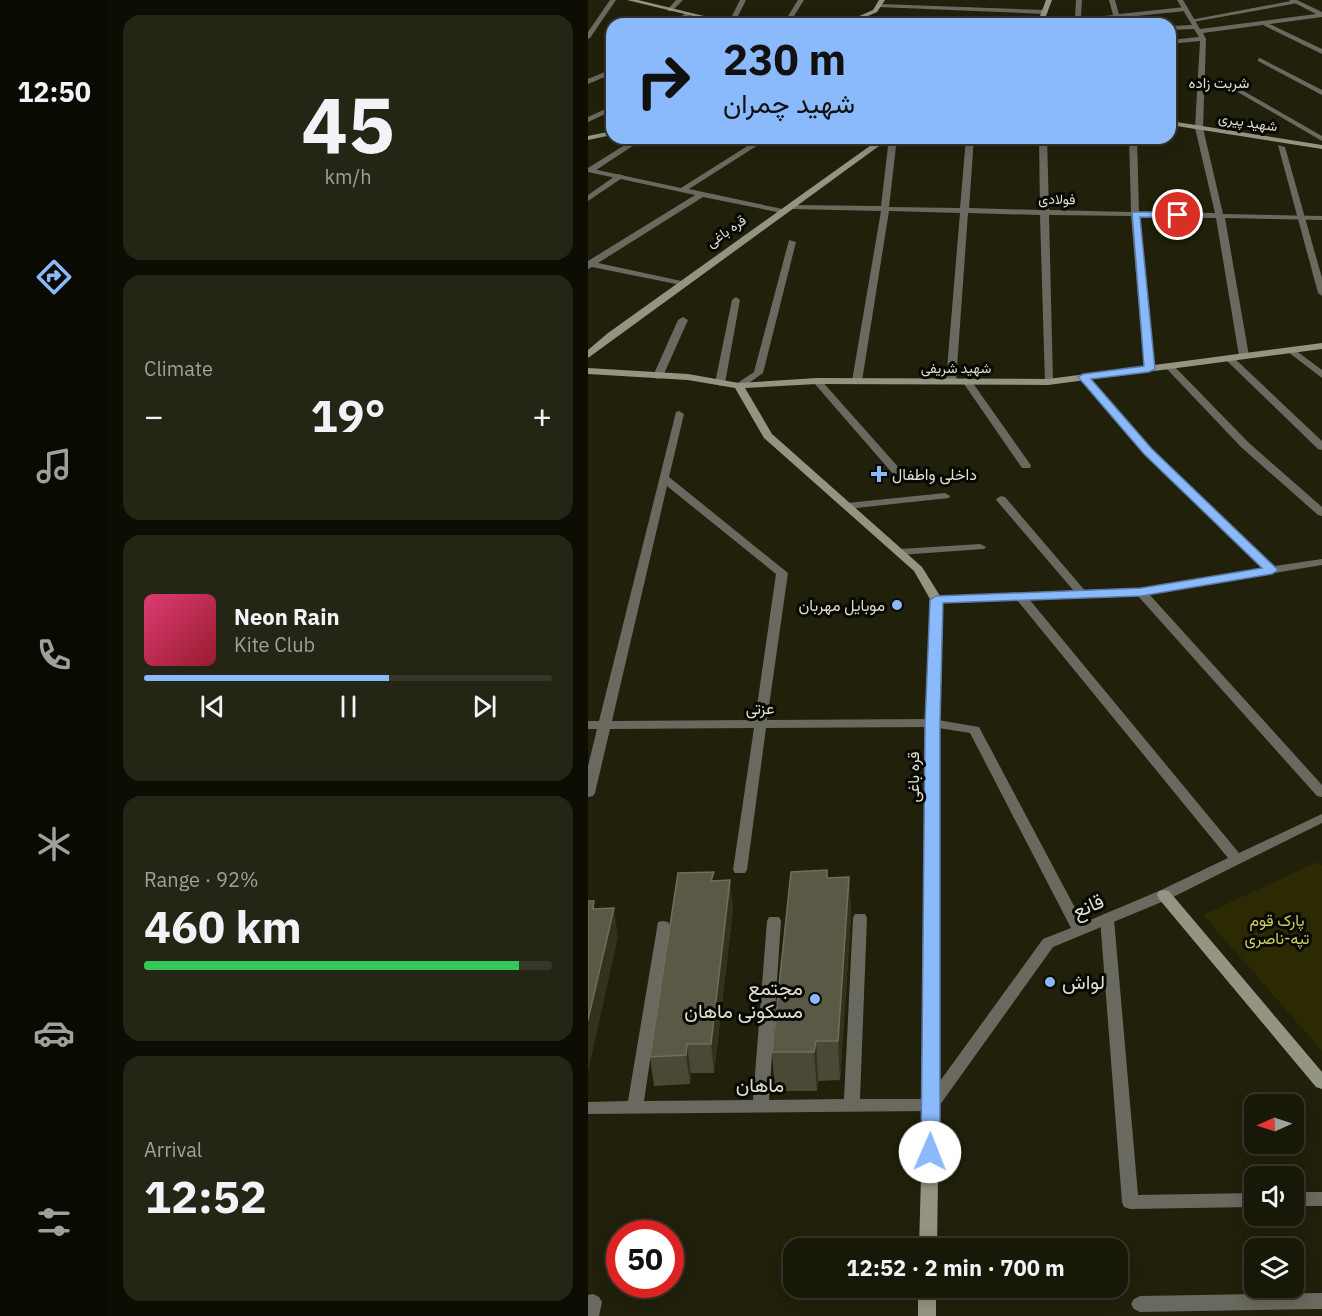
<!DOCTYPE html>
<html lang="en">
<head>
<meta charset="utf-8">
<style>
  body { margin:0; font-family:"IBM Plex Sans",Vazirmatn,sans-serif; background:#252516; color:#f1f3f6; height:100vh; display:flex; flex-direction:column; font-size:22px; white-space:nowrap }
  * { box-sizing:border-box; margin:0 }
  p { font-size:20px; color:#9fa09c }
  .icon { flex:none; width:33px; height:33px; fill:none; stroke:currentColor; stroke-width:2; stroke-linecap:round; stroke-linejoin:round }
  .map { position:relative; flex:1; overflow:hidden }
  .side { display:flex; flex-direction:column; gap:15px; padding:15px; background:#0d0d04; width:480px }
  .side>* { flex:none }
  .banner { position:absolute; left:18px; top:18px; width:570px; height:126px; border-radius:18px; box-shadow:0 3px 15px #0003,0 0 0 2px #363729; background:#8abafc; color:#111; overflow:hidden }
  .needle { width:39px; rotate:267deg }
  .tools { position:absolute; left:656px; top:1094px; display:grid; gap:12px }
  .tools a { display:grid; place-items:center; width:60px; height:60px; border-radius:12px; background:#181808; box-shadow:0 3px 15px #0003,0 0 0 2px #363729; font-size:30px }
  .speed { position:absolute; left:18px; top:1220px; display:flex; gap:12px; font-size:30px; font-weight:700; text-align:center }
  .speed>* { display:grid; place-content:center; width:78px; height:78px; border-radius:50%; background:#181808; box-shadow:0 3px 15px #0003,0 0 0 2px #363729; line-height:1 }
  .speed .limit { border:9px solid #d22; background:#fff; color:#111 }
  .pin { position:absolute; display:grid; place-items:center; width:51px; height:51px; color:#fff; margin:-26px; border:3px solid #fff; border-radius:50%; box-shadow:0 2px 6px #0007 }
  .me { position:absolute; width:66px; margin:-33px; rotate:1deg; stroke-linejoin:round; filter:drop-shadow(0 0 4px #0008) }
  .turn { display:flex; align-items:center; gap:21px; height:126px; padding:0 18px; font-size:27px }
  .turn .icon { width:78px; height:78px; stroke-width:2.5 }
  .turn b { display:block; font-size:42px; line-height:51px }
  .big { font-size:45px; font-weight:700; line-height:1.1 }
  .side .card { flex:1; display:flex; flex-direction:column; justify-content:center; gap:9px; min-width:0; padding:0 21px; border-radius:18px; background:#252516 }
  .side .dial { align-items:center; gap:0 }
  .dial b { font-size:78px; line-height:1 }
  .song { display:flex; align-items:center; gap:18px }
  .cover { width:72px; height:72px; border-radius:9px; background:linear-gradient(135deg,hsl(340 70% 55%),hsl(350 70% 35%)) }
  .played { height:6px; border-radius:3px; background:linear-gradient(90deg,#8abafc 60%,#363729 60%) }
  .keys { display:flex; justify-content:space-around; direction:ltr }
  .heat { display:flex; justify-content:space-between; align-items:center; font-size:33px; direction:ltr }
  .charge { height:9px; border-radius:4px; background:linear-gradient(90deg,#34c759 92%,#363729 0) }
  .trip { position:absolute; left:195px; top:1238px; width:345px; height:60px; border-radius:18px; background:#181808; box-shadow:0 3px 15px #0003,0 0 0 2px #363729; font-weight:700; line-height:60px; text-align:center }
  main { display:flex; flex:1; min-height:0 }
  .menu { display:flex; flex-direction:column; width:108px; justify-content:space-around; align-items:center; background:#0a0a03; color:#9fa09c }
  .menu .icon { width:42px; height:42px }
  .menu .on { color:#8abafc }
  .menu b { font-size:27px; color:#f1f3f6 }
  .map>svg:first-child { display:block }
  .green { fill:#2c2a02 }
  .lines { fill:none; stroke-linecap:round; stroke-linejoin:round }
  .lane { fill:#69695f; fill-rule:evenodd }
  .street { fill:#69695f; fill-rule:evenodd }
  .secondary { fill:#949483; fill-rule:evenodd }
  .wall { fill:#4a4935 }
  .shaded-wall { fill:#33321d }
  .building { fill:#5a5946; stroke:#6f6e5b; stroke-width:1.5 }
  .route { fill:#8abafc; stroke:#5a79a4; stroke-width:1.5 }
  .poi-dot { fill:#8abafc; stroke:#090903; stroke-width:2 }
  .labels { text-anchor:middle; stroke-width:6; stroke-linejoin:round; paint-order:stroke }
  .far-street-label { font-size:14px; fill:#deded1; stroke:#090903 }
  .far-neighbourhood-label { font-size:15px; fill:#deded1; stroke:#090903 }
  .poi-label { font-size:16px; fill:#deded1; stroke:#090903; text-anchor:start }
  .street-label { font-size:16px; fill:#deded1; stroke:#090903 }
  .park-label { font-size:16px; fill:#d1cd63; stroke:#090903 }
  .near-street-label { font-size:20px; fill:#deded1; stroke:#090903 }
  .near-poi-label { font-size:20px; fill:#deded1; stroke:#090903; text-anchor:start }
</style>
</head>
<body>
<main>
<nav class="menu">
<b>12:50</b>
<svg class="icon on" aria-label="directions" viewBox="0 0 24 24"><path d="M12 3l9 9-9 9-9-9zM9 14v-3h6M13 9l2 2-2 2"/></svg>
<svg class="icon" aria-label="music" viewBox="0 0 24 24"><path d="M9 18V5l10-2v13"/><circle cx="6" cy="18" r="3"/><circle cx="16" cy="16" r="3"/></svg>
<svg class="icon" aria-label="phone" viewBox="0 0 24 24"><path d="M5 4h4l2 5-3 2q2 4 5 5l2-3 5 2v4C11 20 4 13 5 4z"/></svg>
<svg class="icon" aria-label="climate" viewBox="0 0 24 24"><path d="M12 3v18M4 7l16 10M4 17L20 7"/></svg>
<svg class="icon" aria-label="car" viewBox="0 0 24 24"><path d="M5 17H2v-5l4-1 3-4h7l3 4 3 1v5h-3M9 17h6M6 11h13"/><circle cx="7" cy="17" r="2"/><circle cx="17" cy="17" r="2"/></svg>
<svg class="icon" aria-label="filters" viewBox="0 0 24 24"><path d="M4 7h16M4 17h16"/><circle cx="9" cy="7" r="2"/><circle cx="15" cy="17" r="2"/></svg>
</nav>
<section class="side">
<div class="card dial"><b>45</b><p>km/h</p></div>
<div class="card"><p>Climate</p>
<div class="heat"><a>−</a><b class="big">19°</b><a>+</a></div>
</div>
<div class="card">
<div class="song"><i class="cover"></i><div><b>Neon Rain</b><p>Kite Club</p></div></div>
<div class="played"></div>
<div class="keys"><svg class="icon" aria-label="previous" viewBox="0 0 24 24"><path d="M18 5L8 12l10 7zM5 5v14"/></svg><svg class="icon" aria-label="pause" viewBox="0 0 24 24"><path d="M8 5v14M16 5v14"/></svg><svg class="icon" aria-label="next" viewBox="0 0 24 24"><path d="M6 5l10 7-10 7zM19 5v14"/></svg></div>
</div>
<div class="card"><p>Range · 92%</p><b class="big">460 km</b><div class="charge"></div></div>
<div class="card"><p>Arrival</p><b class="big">12:52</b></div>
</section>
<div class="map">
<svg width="734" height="1316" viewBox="0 0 734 1316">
  <rect width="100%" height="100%" fill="#20200b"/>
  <!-- green -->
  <path class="green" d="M729 862 734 866V1051L615 915Z"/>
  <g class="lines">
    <!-- lane -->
    <g class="lane">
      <path d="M88 0H95L84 11H80V9Z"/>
      <path d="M152 0H158L146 24H140Z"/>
      <path d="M210 0H216L201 24H195Z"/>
      <path d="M488 0H494L493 16 496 18 525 15 521 0H527L531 14 597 7 600 9 597 11 500 21 502 24H495L487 17Z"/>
      <path d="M708 0 711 2 710 3 605 22 602 20Z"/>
      <path d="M99 13 104 14 86 24H78Z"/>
      <path d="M133 19 135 20V22L124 24Z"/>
      <path d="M673 22H677L734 49V54L673 24Z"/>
      <path d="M672 58 734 90V95L670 61V59Z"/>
      <path d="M24 69V74L0 84V79Z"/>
      <path d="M641 85H645L734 136V141L641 87Z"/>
      <path d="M48 138H57L5 172H0V168Z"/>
      <path d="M690 145 697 147 734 278V296L730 293Z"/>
      <path d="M30 174 37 176 0 201V195Z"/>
      <path d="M148 297 152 300 137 383 132 386 127 383 144 300Z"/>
      <path d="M641 355 644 356 734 441V450L730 449 638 360 636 358Z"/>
      <path d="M229 378 232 379 320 478 321 480 320 482H312L226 383 224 381Z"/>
      <path d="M379 378 382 379 442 464 443 466 442 468H434L374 381Z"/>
      <path d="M413 496 417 497 499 593 501 595 499 597H491L409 501 408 499Z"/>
      <path d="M519 914 524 915 526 919 550 1195 666 1193V1207L542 1209 536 1207 534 1202 512 919 514 915Z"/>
      <rect x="705" y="1192" width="29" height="14"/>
      <path d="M734 1293V1309L552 1312 546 1309 543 1304 546 1299 552 1296Z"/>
    </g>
    <!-- street -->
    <g class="street">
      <path d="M22 0H28L2 38 0 39V32Z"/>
      <path d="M589 0H595L612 29 728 14 701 0H709L734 12V17L615 33 618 39 615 128 635 214 734 216V220L637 218 661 356 659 358 656 359 651 356 628 218 551 217 566 369 561 372 556 369 543 216 461 215 465 382 463 384H457L452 215 380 213 368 381 363 384 360 383 358 381 372 213 301 211 274 381 269 384 266 383 264 381 293 211 203 209 199 207 203 205 293 206 301 138H309L301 207 372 208 378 138H386L381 208 452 210 451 138H459L461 210 543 212 541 138H549L551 212 627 213 607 128 612 41 582 44V40L611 37 606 29 582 30V26L604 25Z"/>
      <path d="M292 4 457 10 460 12 457 14 290 7 289 6Z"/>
      <path d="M270 17 361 22 364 24 268 20 267 19Z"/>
      <path d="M24 106V111L0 122V117Z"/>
      <path d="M172 138H181L101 189 199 210V214L115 197 10 263 98 282V286L4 267 0 269V261L107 195 0 172V168L93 188Z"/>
      <path d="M272 138H289L297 141 293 143Z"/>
      <path d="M201 240 208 242 175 373 154 388H148V384L166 372Z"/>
      <path d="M95 317 100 320 75 376 70 379 67 378 65 376 90 320Z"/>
      <path d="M703 347 734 370V378L700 352 698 350Z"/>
      <path d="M581 363 584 364 661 443 734 507V516L730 515 653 447 578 368V364Z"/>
      <path d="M495 374 498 375 564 450 687 566 734 559V565L561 594 734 785V797L729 796 550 596 441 599 651 853 734 814V823L581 899 465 947 349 1109 343 1111 0 1114V1102L40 1101 70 922 75 921 80 922 82 926 56 1101 165 1100 179 921 181 917H191L193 921 181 1100 256 1099 265 918 267 914H277L279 918 272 1099H339L455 939 483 928 382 733 344 727 178 728 159 870 157 873H147L145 870 166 728 22 729 7 793 5 796 0 797V766L9 729H0V721H11L88 412 91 411 96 414 81 477 200 573 179 720 344 719 391 727 495 923 571 891 640 858 429 600 348 602 342 599 348 596 553 589 676 568 556 454 492 379V375ZM79 486 188 574 167 720 24 721Z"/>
      <path d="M357 493 362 496 361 498 259 509 254 506 259 503Z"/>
      <path d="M392 544 398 547 396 549 311 555 305 552 311 549Z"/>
      <path d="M5 1294 11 1297 14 1302 11 1316H0V1295Z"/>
    </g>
    <!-- secondary -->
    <g class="secondary">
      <path d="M39 0H50L149 24H138Z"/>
      <path d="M291 0H297L289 12 262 24H253L285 10Z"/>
      <path d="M458 0H464L455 24H449Z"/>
      <path d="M582 121 734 145V149L582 125Z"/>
      <path d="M24 131V135L0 140V136Z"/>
      <path d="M293 138H302L0 358V350L20 333Z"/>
      <path d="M734 343V349L460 385 229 384 157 388 184 434 334 567 354 599 350 723 351 1105 349 1248H331L335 1105 338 723 342 599 326 571 176 438 147 388 100 380 0 374V368L100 374 151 383 229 378 460 379Z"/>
      <path d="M576 890 581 891 734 1072V1089L728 1087 571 899 569 895 571 891Z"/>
      <rect x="330" y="1287" width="18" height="29"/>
    </g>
  </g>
  <!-- wall -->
  <g class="wall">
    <path d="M239 870 240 878 261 877 263 915 252 1080 230 1081 229 1091H187L184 1052Z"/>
    <path d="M145 908 126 1073H103L102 1084 66 1086 62 1057Z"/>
  </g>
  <!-- shaded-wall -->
  <g class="shaded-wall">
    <path d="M261 877 263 915 252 1080 250 1041Z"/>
    <path d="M142 880 145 908 126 1073 123 1044Z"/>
    <path d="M26 908 30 937 0 1072V1020Z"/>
    <path d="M228 1041 230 1081 229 1091 226 1052Z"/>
    <path d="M99 1044 103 1073 102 1084 98 1055Z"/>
  </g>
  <!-- building -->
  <g class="building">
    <path d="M239 870V878L261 877 250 1041H228L226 1052H184L203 872Z"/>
    <path d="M126 872 123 881 142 880 123 1044H99L98 1055 62 1057 90 873Z"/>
    <path d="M0 901H6L5 909 26 908 0 1020Z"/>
  </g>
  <!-- route -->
  <path class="route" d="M544 212H590L594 215 590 218 552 217 567 369 561 372 503 379 564 449 690 570 684 574 553 596 355 603 352 723V1152L349 1158 342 1160 336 1158 333 1152 337 723 342 600 348 596 553 588 674 568 556 454 490 377 495 374 556 366Z"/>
  <!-- markers -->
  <g class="poi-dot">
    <path d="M288 465h6v6h6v6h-6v6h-6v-6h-6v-6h6z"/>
    <circle cx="309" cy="605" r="6"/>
    <circle cx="462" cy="982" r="6"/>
    <circle cx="227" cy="999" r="6"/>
  </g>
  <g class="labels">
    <!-- far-street labels -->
    <g class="far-street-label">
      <text transform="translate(660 122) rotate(9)" y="5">شهید پیری</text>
      <text transform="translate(469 199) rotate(1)" y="5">فولادی</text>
      <text transform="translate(138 231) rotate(-35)" y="5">قره باغی</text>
      <text x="368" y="373">شهید شریفى</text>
    </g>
    <!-- far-neighbourhood labels -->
    <g class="far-neighbourhood-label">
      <text x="631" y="88">شربت زاده</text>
    </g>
    <!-- poi labels -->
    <g class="poi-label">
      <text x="304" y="480">داخلی واطفال</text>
      <text x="297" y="611" text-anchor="end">موبایل مهربان</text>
    </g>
    <!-- street labels -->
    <g class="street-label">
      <text x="172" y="714">عزتی</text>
      <text transform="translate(325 777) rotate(-90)" y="6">قره باغی</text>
    </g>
    <!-- park labels -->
    <g class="park-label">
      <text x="689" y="926">پارک قوم<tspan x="689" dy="18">تپه-ناصری</tspan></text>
    </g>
    <!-- near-street labels -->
    <g class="near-street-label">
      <text transform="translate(500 906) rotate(-23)" y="7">قانع</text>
      <text x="172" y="1092">ماهان</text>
    </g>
    <!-- near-poi labels -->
    <g class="near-poi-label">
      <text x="474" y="989">لواش</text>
      <text x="215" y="995" text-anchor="end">مجتمع<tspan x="215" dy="23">مسکونی ماهان</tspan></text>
    </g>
  </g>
</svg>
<div class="tools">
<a><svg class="needle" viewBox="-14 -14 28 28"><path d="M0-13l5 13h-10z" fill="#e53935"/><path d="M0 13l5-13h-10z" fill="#9fa09c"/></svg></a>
<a><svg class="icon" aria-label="sound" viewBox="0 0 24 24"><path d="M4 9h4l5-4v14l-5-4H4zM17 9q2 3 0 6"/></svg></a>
<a><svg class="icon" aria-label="layers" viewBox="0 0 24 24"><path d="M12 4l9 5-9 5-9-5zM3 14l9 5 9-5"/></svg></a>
</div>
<div class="speed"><div class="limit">50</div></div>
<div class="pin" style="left:590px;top:215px;background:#d93025"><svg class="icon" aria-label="arrive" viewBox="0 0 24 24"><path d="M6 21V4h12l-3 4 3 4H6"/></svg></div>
<svg class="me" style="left:342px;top:1152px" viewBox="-20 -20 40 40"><circle r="19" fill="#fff"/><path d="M0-13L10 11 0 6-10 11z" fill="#8abafc"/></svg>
<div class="trip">12:52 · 2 min · 700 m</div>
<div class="banner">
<div class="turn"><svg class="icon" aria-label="right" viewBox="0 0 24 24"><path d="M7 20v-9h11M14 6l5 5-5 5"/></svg><div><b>230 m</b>شهید چمران</div></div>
</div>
</div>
</main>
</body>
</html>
